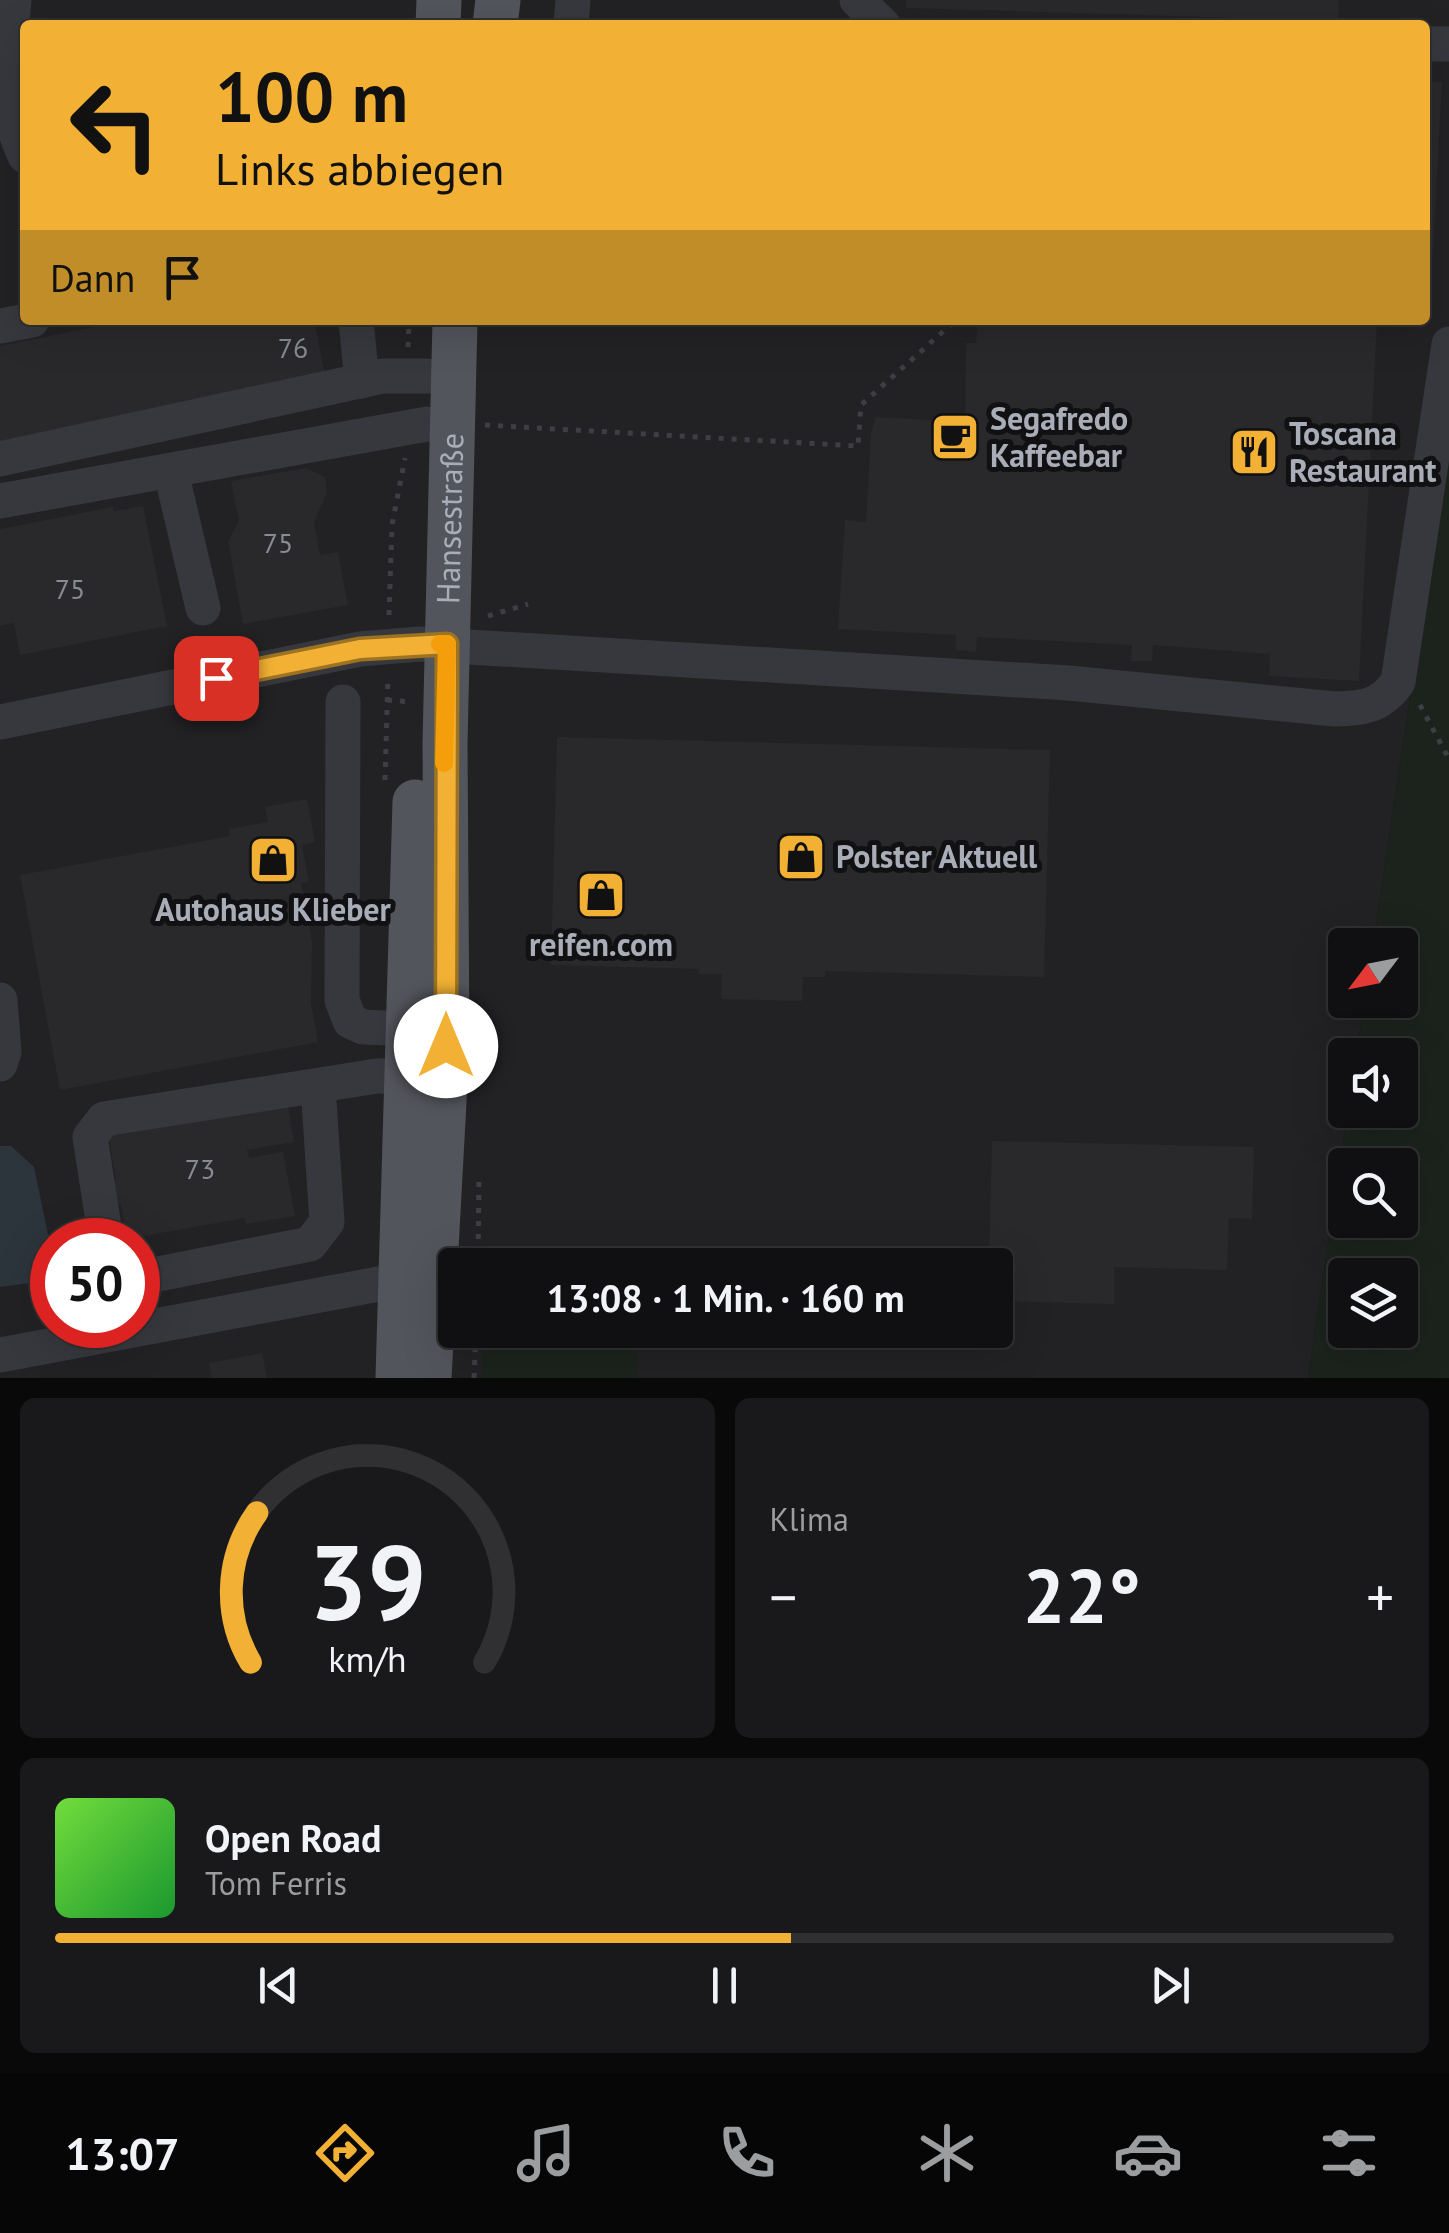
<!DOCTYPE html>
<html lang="de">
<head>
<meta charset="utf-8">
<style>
  body { margin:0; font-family:"PT Sans",sans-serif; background:#19191b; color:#f1f3f6; height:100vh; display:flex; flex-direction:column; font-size:38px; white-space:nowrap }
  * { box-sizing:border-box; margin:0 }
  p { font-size:32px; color:#9c9d9f }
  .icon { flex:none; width:55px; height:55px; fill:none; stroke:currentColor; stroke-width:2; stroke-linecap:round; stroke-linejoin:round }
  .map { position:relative; height:1378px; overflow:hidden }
  .drawer { display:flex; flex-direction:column; gap:20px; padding:20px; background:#09090a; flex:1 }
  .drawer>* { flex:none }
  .guide { position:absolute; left:20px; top:20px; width:1410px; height:305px; border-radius:10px; box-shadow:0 10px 40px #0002,0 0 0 2px #303032; background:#f2b134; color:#111; overflow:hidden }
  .needle { width:65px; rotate:238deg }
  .buttons { position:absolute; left:1328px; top:928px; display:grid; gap:20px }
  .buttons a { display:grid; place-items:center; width:90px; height:90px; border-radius:10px; background:#101012; box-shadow:0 10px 40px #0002,0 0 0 2px #303032; font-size:50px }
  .speed { position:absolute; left:30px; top:1218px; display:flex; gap:20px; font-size:50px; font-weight:700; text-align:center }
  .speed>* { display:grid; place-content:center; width:130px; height:130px; border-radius:50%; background:#101012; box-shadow:0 10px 40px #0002,0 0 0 2px #303032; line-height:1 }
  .speed .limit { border:15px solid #d22; background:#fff; color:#111 }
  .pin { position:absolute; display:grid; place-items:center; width:85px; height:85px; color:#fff; margin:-42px; border-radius:20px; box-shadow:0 5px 15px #0006 }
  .me { position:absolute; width:110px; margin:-55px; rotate:0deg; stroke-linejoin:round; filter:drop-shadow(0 0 8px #0008) }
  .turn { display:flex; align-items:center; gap:35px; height:210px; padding:0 30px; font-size:45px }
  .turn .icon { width:130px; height:130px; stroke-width:2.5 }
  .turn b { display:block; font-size:70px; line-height:85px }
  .then { display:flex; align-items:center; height:95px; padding:0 30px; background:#0003; gap:20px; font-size:38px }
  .big { font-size:75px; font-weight:700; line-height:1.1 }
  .drawer .card { flex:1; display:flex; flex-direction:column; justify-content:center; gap:15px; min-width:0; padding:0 35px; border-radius:15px; background:#19191b }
  .drawer .dial { align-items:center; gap:0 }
  .dial svg { height:260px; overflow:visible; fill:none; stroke:#303032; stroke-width:7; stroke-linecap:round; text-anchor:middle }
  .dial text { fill:#f1f3f6; stroke:none }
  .song { display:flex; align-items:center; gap:30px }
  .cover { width:120px; height:120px; border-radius:15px; background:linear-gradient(135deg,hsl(100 70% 55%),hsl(130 70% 35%)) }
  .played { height:10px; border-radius:5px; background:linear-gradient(90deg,#f2b134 55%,#303032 55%) }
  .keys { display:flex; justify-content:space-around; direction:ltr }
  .heat { display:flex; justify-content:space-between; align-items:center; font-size:55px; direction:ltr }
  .drawer .tiles { flex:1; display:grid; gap:20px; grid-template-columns:1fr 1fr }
  .card:last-child { grid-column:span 2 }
  .trip { position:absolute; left:438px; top:1248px; width:575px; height:100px; border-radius:10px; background:#101012; box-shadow:0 10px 40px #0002,0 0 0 2px #303032; font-weight:700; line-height:100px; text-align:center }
  .dock { display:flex; height:160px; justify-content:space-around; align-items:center; background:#060607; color:#9c9d9f }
  .dock .icon { width:70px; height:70px }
  .dock .selected { color:#f2b134 }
  .dock b { font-size:45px; color:#f1f3f6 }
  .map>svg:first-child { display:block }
  .built { fill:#222225; fill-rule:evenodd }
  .green { fill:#1c231d; fill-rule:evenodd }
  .water { fill:#2c353c }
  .building { fill:#29292c }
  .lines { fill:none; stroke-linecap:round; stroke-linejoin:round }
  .path { stroke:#3d3f44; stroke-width:5; stroke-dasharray:5 8; stroke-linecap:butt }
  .minor { stroke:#37383d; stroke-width:35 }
  .major { stroke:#53555c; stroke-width:45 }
  .route-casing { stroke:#9d7322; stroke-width:25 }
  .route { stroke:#f2b134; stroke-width:18 }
  .slow { stroke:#f59e0b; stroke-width:18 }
  .labels { text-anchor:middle; stroke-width:10; stroke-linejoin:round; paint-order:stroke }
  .number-label { font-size:28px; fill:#888b94 }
  .poi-label { font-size:32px; font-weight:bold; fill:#a8adb8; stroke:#111113; text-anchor:start }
  .street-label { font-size:32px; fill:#a8adb8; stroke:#111113 }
</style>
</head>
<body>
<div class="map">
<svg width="1449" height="1378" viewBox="0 0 1449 1378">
  <rect width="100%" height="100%" fill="#161618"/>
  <!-- built -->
  <path class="built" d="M0 0H1449V437L1373 945H1345V1000H1365L1356 1055H1345L1348 1110 1308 1378H0ZM25 25H1425V320H25ZM52 1240H138V1325H52ZM455 1265H995V1330H455Z"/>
  <!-- green -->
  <g class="green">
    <path d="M1449 437V1378H1308L1348 1110H1400V1055H1356L1365 1000H1400V945H1373ZM1345 1165H1400V1220H1345ZM1345 1275H1400V1330H1345Z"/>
    <path d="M484 1330H638L637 1378H481Z"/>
  </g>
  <!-- water -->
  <path class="water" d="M0 1146H11L34 1167 52 1254V1280L0 1287Z"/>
  <!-- building -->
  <g class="building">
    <path d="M906 0H1339L1338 21 906 8Z"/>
    <path d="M1425 81 1442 82 1432 267 1425 270Z"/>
    <path d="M128 320H314L325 375 0 444V346Z"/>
    <path d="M1000 320H1377L1359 681 1269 676 1270 654 1153 645 1152 661H1131L1132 645 977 637 976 652 956 650V635L838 629 845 520 866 522 871 433 876 417 965 422 966 343H976L978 323 1000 324Z"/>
    <path d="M306 468 325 477 327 493 314 522 320 555 338 552 348 605 243 624 228 541 239 521 231 481Z"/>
    <path d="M143 506 167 626 20 655 14 623 0 626V529L113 507 114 511Z"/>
    <path d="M557 737 1050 750 1044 977 825 971V977H803L802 1001 721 999 722 974H699V969L551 965Z"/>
    <path d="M307 799 315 842 302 845 309 882 301 883 312 942 311 1003 318 1042 60 1090 20 875 230 836 229 829 268 822 265 807Z"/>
    <path d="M287 1100 294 1142 247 1150 249 1158 283 1152 295 1216 246 1224 245 1218 127 1239 121 1204 113 1206 109 1182 116 1181 108 1132Z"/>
    <path d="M992 1141 1254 1147 1252 1219 1229 1218 1227 1270 1114 1267V1304L995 1301V1265H989Z"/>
    <path d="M262 1353 267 1378H212L209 1363Z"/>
  </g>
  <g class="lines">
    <!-- path -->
    <g class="path">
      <path d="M975 320 978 323"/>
      <path d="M1074 320 1075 321"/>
      <path d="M408 347 409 320"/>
      <path d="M485 425 858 446 861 405 956 320"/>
      <path d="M389 615 392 525 405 458"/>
      <path d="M488 616 528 604"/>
      <path d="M387 700 411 702"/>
      <path d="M1420 705 1449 759"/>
      <path d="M385 780 388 676"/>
      <path d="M478 1265 479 1178"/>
      <path d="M474 1378 476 1330"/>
    </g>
    <!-- minor -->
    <g class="minor">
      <path d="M14 0C9 57 0 104 25 156"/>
      <path d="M857 0 883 25"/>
      <path d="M571 25 573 0"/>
      <path d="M1425 44H1449"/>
      <path d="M356 320 362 381"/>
      <path d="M0 326 32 320"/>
      <path d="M0 459 383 376H427"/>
      <path d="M171 472 203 608"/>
      <path d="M0 501 427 424"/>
      <path d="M343 702 342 1000 350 1021 363 1027 408 1029"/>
      <path d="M0 722 360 649 419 644 1069 683 1335 709C1364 708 1380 707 1398 682L1449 344"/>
      <path d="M0 1000 4 1052 0 1064"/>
      <path d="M106 1240 90 1137 104 1119 377 1076H433"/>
      <path d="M138 1278 310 1244 327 1222 318 1086"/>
      <path d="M0 1355 400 1280 422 1281"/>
    </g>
    <!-- major -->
    <g class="major">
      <path d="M438 25 439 0"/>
      <path d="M495 25 498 0"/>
      <path d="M398 1378 415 802"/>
      <path id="s1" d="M429 1378 447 1046 445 743 455 320"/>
    </g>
  </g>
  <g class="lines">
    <!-- route casing -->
    <g class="route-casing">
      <path id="route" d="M216 678 360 649 447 644 446 1046"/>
    </g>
    <!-- route -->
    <use href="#route" class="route"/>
    <!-- slow -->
    <path class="slow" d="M440 644H447L444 763"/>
  </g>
  <!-- icons -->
  <defs>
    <g id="cafe-square" transform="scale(2.5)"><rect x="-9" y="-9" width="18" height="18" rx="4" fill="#f2b134" stroke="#111113"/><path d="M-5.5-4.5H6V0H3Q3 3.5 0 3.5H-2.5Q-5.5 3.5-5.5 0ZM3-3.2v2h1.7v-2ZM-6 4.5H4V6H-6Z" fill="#111"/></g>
    <g id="restaurant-square" transform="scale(2.5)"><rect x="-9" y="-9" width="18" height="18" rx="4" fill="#f2b134" stroke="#111113"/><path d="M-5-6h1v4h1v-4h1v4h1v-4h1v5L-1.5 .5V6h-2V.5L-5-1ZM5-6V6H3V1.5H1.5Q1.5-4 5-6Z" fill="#111"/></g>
    <g id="shop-square" transform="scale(2.5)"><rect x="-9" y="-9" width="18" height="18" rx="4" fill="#f2b134" stroke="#111113"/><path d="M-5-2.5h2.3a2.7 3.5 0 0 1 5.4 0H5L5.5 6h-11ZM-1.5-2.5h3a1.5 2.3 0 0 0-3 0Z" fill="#111"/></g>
  </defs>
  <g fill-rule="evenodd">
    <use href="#cafe-square" x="955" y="437"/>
    <use href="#restaurant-square" x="1254" y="452"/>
    <use href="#shop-square" x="801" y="857"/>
    <use href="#shop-square" x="273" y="860"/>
    <use href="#shop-square" x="601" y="895"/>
  </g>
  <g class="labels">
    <!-- number labels -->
    <g class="number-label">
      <text x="293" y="358">76</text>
      <text x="278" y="553">75</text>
      <text x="70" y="599">75</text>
      <text x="200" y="1179">73</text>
    </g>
    <!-- poi labels -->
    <g class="poi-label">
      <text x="990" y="430">Segafredo<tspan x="990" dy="37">Kaffeebar</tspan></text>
      <text x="1289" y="445">Toscana<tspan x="1289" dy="37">Restaurant</tspan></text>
      <text x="836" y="868">Polster Aktuell</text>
      <text x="273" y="921" text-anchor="middle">Autohaus Klieber</text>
      <text x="601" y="956" text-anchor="middle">reifen.com</text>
    </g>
    <!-- street labels -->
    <g class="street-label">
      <text dy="11" stroke="none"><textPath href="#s1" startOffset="860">Hansestraße</textPath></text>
    </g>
  </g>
</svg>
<div class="buttons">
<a><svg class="needle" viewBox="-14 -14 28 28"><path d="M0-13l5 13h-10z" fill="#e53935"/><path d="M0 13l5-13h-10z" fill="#9c9d9f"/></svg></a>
<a><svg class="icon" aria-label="sound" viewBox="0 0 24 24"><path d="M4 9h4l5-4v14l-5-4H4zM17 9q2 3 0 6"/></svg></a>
<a><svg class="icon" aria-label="search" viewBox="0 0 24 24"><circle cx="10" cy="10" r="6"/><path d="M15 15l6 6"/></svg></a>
<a><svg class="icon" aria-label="layers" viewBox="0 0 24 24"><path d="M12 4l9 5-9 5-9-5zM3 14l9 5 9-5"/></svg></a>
</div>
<div class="speed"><div class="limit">50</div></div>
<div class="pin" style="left:216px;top:678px;background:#d93025"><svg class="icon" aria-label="arrive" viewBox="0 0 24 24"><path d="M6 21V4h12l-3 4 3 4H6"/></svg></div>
<svg class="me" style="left:446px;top:1046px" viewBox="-20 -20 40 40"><circle r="19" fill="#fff"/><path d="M0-13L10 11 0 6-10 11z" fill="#f2b134"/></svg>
<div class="trip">13:08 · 1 Min. · 160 m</div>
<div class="guide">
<div class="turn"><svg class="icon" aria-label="left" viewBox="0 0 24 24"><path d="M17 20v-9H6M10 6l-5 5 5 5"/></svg><div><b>100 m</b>Links abbiegen</div></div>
<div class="then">Dann<svg class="icon" aria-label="arrive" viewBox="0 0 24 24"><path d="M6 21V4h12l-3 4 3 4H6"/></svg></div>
</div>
</div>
<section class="drawer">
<div class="tiles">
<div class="card dial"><svg viewBox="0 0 100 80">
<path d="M14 69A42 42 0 1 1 86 69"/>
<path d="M14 69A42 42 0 0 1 16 23" stroke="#f2b134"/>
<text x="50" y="56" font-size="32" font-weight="700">39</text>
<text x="50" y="72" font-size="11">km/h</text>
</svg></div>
<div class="card"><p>Klima</p>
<div class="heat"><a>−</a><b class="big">22°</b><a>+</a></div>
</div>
<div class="card">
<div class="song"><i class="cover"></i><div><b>Open Road</b><p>Tom Ferris</p></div></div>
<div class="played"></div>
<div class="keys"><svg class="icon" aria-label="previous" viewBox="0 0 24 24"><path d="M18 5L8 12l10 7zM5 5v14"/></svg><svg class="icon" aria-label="pause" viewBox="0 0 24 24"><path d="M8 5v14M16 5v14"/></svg><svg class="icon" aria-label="next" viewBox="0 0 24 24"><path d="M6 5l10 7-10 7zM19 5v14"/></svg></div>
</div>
</div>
</section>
<nav class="dock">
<b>13:07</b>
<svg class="icon selected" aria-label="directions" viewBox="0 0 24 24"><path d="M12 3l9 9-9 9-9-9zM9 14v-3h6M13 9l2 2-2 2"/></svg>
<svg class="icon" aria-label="music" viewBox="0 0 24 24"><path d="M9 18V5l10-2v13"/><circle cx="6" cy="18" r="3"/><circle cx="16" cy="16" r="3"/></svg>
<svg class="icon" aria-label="phone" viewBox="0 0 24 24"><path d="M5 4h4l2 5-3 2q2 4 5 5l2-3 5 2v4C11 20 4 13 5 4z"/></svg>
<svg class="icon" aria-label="climate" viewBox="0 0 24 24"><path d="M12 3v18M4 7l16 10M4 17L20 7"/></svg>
<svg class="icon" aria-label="car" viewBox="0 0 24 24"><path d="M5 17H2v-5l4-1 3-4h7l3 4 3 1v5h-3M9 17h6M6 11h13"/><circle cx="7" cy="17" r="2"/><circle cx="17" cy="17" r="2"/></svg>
<svg class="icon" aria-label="filters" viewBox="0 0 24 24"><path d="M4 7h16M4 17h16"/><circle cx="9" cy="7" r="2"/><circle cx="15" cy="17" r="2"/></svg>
</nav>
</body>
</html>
